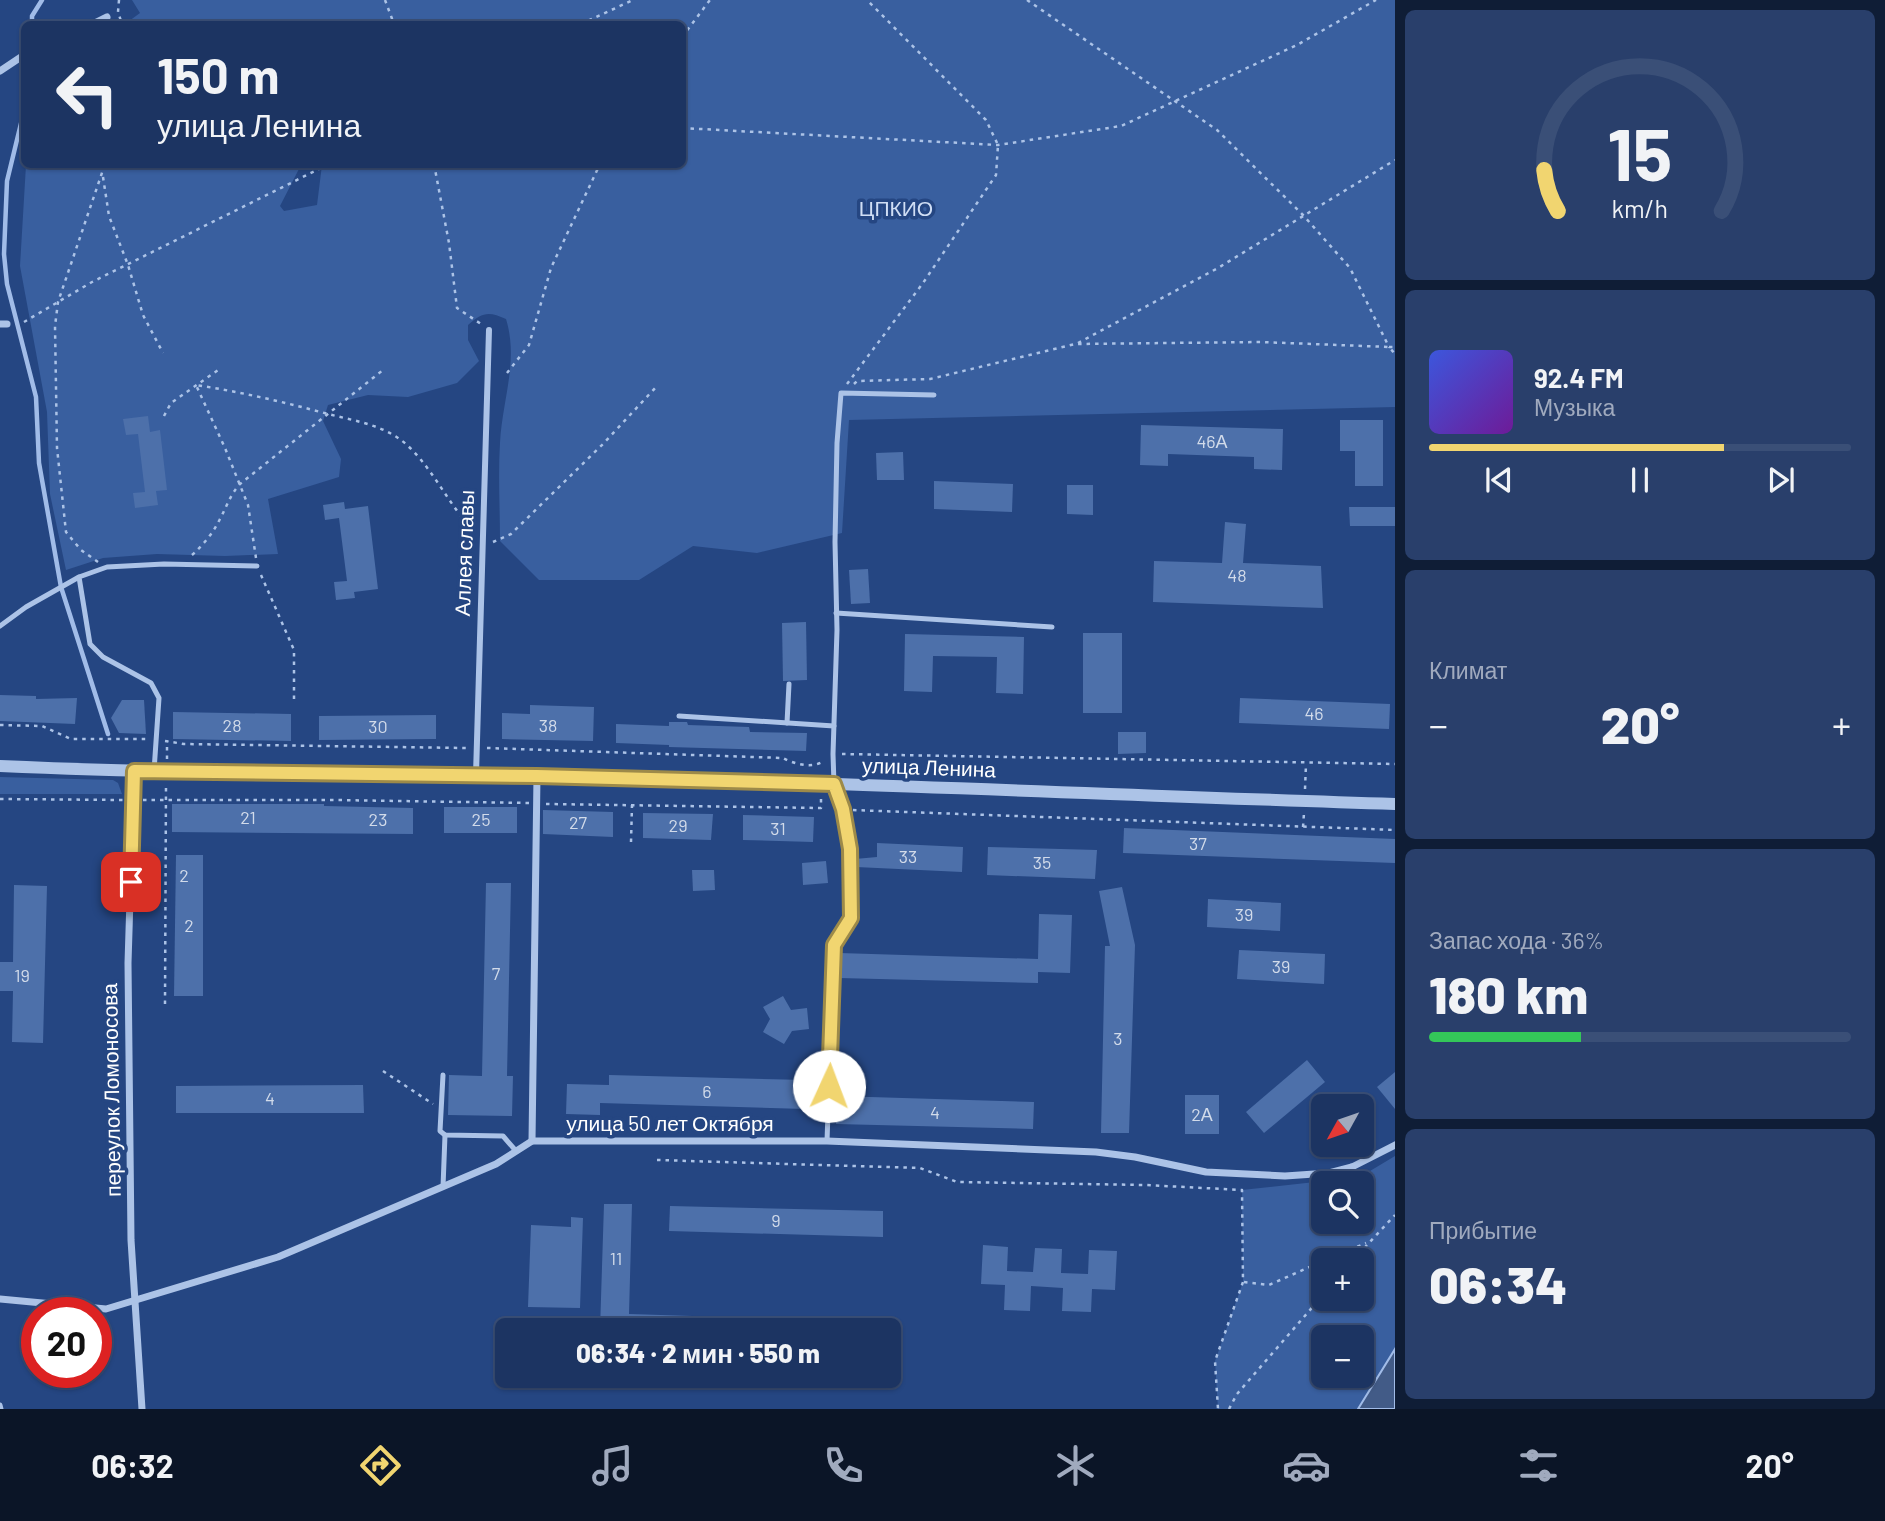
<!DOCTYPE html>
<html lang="ru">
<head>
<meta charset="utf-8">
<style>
  body { margin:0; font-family:Barlow,sans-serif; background:#293f6b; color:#f1f3f6; height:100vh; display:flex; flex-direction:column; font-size:26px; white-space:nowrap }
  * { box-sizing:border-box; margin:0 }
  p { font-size:23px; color:#a0aabe }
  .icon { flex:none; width:38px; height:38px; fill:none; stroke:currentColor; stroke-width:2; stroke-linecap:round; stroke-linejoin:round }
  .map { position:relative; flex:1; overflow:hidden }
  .sheet { display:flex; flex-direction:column; gap:10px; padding:10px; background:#0f1d36; width:490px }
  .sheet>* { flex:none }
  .guide { position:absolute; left:21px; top:21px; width:665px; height:147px; border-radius:10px; box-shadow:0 2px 5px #0004,0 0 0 2px #3a4f77; background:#1c3462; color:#f1f3f6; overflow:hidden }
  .needle { width:46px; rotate:230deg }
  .tools { position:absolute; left:1311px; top:1094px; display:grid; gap:14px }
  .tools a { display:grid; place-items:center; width:63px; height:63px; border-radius:10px; background:#1c3462; box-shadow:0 2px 5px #0004,0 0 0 2px #3a4f77; font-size:35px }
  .speed { position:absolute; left:21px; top:1297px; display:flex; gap:14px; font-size:35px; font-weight:700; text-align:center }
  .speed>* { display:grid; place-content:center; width:91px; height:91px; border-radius:50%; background:#1c3462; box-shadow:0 2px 5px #0004,0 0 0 2px #3a4f77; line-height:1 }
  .speed .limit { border:10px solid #d22; background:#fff; color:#111 }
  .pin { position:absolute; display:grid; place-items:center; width:60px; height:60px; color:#fff; margin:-30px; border-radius:14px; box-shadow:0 4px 10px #0006 }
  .me { position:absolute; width:77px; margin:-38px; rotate:2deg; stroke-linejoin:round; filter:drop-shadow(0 0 5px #0008) }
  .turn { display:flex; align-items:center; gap:24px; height:147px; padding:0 21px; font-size:32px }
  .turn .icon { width:91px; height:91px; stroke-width:2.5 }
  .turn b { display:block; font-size:49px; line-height:60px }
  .big { font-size:52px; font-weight:800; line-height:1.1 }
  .sheet .widget { flex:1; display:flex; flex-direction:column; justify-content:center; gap:10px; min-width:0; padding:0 24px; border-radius:10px; background:#293f6b }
  .sheet .dial { align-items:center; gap:0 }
  .dial svg { height:182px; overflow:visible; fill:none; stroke:#3a4f77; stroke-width:7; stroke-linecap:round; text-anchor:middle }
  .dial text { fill:#f1f3f6; stroke:none }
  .song { display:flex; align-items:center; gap:21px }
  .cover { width:84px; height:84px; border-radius:10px; background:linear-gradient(135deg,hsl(230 70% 55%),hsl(280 70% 35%)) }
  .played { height:7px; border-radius:4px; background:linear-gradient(90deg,#f1d570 70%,#3a4f77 70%) }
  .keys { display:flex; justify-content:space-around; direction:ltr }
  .heat { display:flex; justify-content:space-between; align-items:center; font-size:38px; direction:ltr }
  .charge { height:10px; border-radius:5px; background:linear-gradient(90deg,#34c759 36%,#3a4f77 0) }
  .trip { position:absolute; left:495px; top:1318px; width:406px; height:70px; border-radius:10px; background:#1c3462; box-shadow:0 2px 5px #0004,0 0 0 2px #3a4f77; font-weight:800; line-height:70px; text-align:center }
  .tab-bar { display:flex; height:112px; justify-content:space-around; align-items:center; background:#0b1527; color:#a0aabe }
  .tab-bar .icon { width:49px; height:49px }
  .tab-bar .on { color:#f1d570 }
  .tab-bar b { font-size:32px; color:#f1f3f6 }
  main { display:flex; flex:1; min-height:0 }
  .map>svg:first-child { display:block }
  .green { fill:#395f9f; fill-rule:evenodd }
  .water { fill:#425b87; stroke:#a1bce8; stroke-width:2 }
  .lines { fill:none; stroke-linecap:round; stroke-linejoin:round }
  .stream { stroke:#a1bce8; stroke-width:4.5 }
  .building { fill:#4d70aa }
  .path { stroke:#acc3e7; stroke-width:2.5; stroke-dasharray:3.5 5; stroke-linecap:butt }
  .service { stroke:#acc3e7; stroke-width:5 }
  .pedestrian { stroke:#acc3e7; stroke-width:6 }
  .minor { stroke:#acc3e7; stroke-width:7 }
  .tertiary { stroke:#acc3e7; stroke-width:12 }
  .route-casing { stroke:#9d8a49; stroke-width:18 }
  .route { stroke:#f1d570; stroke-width:12 }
  .labels { text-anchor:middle; stroke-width:7; stroke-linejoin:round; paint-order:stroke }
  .number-label { font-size:18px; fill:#d2dbea }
  .park-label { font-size:21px; fill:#d0def5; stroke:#254682 }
  .street-label { font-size:21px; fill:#fff; stroke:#254682 }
</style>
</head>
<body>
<main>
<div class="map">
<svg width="1395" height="1409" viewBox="0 0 1395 1409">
  <rect width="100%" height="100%" fill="#254682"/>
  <!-- green -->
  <g class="green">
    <path d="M132 0H1395V407L849 420 842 533 757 553 693 546 639 580H539L500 541C500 508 498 475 500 443 502 401 519 361 506 319 489 311 482 312 468 325V340L479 361 457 383 408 397 368 395 328 405 323 421 341 459 339 477 268 499 278 554 225 556 157 554 103 558 66 570 50 494 47 412 20 266 26 165H301L280 206 284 211 317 205 322 165 682 164V24H125L140 13Z"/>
    <path d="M0 777 113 780 118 783 122 794H0Z"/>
    <path d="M1395 1156V1349L1358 1409H1218L1215 1361 1243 1282 1242 1190 1360 1177ZM1323 1183H1362V1222H1323ZM1323 1260H1362V1298H1323ZM1323 1337H1362V1376H1323Z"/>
  </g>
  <!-- water -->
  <path class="water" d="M1395 1349V1409H1358Z"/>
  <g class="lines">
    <!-- stream -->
    <g class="stream">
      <path d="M32 24V16L42 0"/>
      <path d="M24 111 7 181 4 254 7 284 36 397 39 463 61 587 108 734"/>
    </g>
  </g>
  <!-- building -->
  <g class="building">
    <path d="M148 416 150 432 160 430 167 490 156 491 158 505 135 508 133 493 145 492 138 434 126 435 123 419Z"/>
    <path d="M1340 420H1383V486H1355V451H1340Z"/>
    <path d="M1141 425 1283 429 1282 470 1254 469V457L1168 454V466L1140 465Z"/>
    <path d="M903 452 904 480H877L876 453Z"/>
    <path d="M934 481 1013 484 1012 512 934 509Z"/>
    <path d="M1067 485H1093V515L1067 514Z"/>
    <path d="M344 502 345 509 368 506 378 589 354 592 355 598 336 600 334 582 347 581 339 518 325 520 323 505Z"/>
    <path d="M1349 507H1395V526H1350Z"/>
    <path d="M1225 522 1246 524 1243 563 1321 566 1323 608 1153 602 1154 561 1222 563Z"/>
    <path d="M868 569 870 603 851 604 849 570Z"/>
    <path d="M806 622 807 680 783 681 782 623Z"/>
    <rect x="1083" y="633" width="39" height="80"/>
    <path d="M905 634 1024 637 1023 694 996 693 997 657 933 656 932 692 904 691Z"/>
    <path d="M0 695 36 696V699L77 698 75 724 0 721Z"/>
    <path d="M1240 698 1390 704 1389 729 1239 723Z"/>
    <path d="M122 700H144L146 734 119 733 111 718Z"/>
    <path d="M530 705 594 707 593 741 502 739V713L530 714Z"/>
    <path d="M173 712 291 714V741L173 739Z"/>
    <path d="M436 715V739L319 740V716Z"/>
    <path d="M669 722H687L688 725 749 727 750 732 807 733 806 751 669 747V745L616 743V724L669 726Z"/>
    <path d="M1118 732H1146V753L1118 754Z"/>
    <path d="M172 804H324V806L413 808V834L172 832Z"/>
    <rect x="444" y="807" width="73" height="26"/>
    <path d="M543 810 613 812V837L543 834Z"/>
    <path d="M643 813 713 814 711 840 643 838Z"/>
    <path d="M743 815 814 817 813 842 743 840Z"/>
    <path d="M1124 828 1395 839V863L1123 853Z"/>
    <path d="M877 843 963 847 962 872 856 867 855 859 877 857Z"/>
    <path d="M988 847 1097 850 1095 879 987 875Z"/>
    <path d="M176 855H203V996H174Z"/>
    <path d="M826 861 828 883 803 885 802 863Z"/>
    <path d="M692 870H714L715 890 693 891Z"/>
    <path d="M486 883H511L507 1076H513L512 1116 448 1115 449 1075 482 1076Z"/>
    <path d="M14 885 47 886 43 1043 12 1042 13 991H0V962H13Z"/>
    <path d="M1122 887 1135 945 1129 1133H1101L1105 946H1110L1099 891Z"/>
    <path d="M1208 899 1281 903 1280 931 1207 927Z"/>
    <path d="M1039 914 1072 915 1070 973 1038 972V983L839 978V953L1038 959Z"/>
    <path d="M1239 950 1325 954 1324 984 1237 979Z"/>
    <path d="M783 996 791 1010 807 1008 809 1029 792 1031 784 1044 763 1032 770 1019 763 1007Z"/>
    <path d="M1307 1060 1325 1082 1264 1133 1246 1112Z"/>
    <path d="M1395 1072V1109L1377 1087Z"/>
    <path d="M609 1075 806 1080 805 1109 600 1103V1115L566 1114 567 1084 609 1085Z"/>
    <path d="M363 1085 364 1113H176V1086Z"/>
    <rect x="1185" y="1095" width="34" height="39"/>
    <path d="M837 1096 1034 1102 1033 1129 836 1124Z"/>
    <path d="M604 1204H632L629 1314 848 1321V1330H600Z"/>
    <path d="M670 1206 883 1211V1237L669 1231Z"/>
    <path d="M571 1217 583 1218 580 1308 528 1307 531 1225 571 1227Z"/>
    <path d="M983 1245 1008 1247 1007 1271 1033 1272 1035 1248 1062 1249 1061 1273 1088 1274 1089 1250 1117 1251 1115 1290 1092 1289 1091 1312 1062 1311 1063 1288 1031 1286 1030 1311 1004 1310 1005 1285 981 1284Z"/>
  </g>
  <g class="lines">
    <!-- path -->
    <g class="path">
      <path d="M119 0 118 12 122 24"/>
      <path d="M385 0 394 24"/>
      <path d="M1027 0 1217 130 1303 215 1350 268 1389 347H1395"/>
      <path d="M581 24 633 0"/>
      <path d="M682 37 710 0"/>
      <path d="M682 128 998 145 1121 126 1297 45 1376 0"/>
      <path d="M434 164 449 243 457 308 481 324"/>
      <path d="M103 177 109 216 128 265 143 315 163 353"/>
      <path d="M24 322 92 282 329 164"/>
      <path d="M1078 343 1218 268 1395 160"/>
      <path d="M507 373 529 345 551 268 600 164"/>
      <path d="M847 384 923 283 996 175 998 145 986 120 867 0"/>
      <path d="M854 384 857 381 930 379 1075 344 1261 342 1389 347 1395 354"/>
      <path d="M164 416 171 403 221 368"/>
      <path d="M493 542 511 534 603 444 657 386"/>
      <path d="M192 555C204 544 213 533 220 519 227 506 230 495 240 484L383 370"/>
      <path d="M256 558 248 505 225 448 196 385C241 392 284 402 328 414 355 421 385 425 407 445 434 470 448 504 473 530"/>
      <path d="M98 562 81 550 66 532 57 448 55 326 58 302 105 164"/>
      <path d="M261 575 294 650V699"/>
      <path d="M0 725 42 726 71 739H148"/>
      <path d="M165 741 184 744 466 748"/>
      <path d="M487 748 783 758C794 764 812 769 824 761"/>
      <path d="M842 754 1395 764"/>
      <path d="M167 759V741"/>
      <path d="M1305 789 1306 764"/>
      <path d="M0 799 123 800"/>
      <path d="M143 800H334L529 803"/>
      <path d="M546 804 821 808V797"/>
      <path d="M853 810 1395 830"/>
      <path d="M1303 827 1304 813"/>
      <path d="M631 842 632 805"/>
      <path d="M165 1004 166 783"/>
      <path d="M383 1071 433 1104"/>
      <path d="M657 1160 920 1168 957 1182 1146 1185 1242 1190 1243 1282 1215 1361 1218 1409"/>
      <path d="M1326 1260 1366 1243"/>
      <path d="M1353 1260 1395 1215"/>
      <path d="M1244 1282 1269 1285 1323 1261"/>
      <path d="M1229 1409 1237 1394 1323 1295"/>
    </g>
    <!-- service -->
    <g class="service">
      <path d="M836 613 1052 627"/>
      <path d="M0 626 26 607 79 577"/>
      <path d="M679 716 834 726"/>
      <path d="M787 723 789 684"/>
      <path d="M154 771 159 698 151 683 103 657 90 644 79 577 107 567 164 564 257 566"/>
      <path d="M443 1075 440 1131 445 1135 503 1136 516 1151"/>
      <path d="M827 1141 834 945 851 918 850 849 843 809 834 784 833 754 837 630 835 542 837 443 841 393 934 395"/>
      <path d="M443 1187 445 1135"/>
      <path d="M0 1405 1 1409"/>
    </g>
    <!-- pedestrian -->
    <path class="pedestrian" d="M476 775 489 330"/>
    <!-- minor -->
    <g class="minor">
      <path d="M93 24 107 17"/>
      <path d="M0 71 24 55"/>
      <path d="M0 324H7"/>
      <path d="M134 771 128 963 131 1240 142 1409"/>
      <path d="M532 1141 537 776"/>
      <path d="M1350 1183 1352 1167"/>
      <path d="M0 1299 106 1309 278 1257 496 1164 532 1141H827L1096 1152 1135 1157 1206 1172 1285 1176 1329 1173 1352 1167 1395 1145"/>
    </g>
    <!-- tertiary -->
    <path class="tertiary" d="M0 766C180 774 360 774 540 777 825 781 1110 795 1395 804"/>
  </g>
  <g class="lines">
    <!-- route casing -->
    <g class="route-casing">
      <path id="route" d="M131 882 134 771 537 776 834 784 843 809 850 849 851 918 834 945 829 1086"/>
    </g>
    <!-- route -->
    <use href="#route" class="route"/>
  </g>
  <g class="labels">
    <!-- number labels -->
    <g class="number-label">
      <text x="1212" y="448">46А</text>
      <text x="1237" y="582">48</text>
      <text x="1314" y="720">46</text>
      <text x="232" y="732">28</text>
      <text x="548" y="732">38</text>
      <text x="378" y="733">30</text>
      <text x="248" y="824">21</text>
      <text x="378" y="826">23</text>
      <text x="481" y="826">25</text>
      <text x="578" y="829">27</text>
      <text x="678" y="832">29</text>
      <text x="778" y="835">31</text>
      <text x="1198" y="850">37</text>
      <text x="908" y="863">33</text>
      <text x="1042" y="869">35</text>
      <text x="184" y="882">2</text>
      <text x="1244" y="921">39</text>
      <text x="189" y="932">2</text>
      <text x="1281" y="973">39</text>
      <text x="496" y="980">7</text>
      <text x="22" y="982">19</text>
      <text x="1118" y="1045">3</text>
      <text x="707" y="1098">6</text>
      <text x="270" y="1105">4</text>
      <text x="935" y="1119">4</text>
      <text x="1202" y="1121">2А</text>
      <text x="776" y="1227">9</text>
      <text x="616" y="1265">11</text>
    </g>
    <!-- park labels -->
    <g class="park-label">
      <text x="896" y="216">ЦПКИО</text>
    </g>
    <!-- street labels -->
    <g class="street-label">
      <text transform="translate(465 553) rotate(-88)" y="7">Аллея славы</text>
      <text transform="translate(929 768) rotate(2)" y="7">улица Ленина</text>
      <text transform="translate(112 1090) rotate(-91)" y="7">переулок Ломоносова</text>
      <text x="670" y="1131">улица 50 лет Октября</text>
    </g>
  </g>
</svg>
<div class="tools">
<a><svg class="needle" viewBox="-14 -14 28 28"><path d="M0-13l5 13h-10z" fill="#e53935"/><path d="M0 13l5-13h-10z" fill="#a0aabe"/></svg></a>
<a><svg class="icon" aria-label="search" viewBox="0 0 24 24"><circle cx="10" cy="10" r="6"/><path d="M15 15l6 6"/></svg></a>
<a>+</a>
<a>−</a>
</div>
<div class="speed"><div class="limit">20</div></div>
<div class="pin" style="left:131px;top:882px;background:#d93025"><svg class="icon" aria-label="arrive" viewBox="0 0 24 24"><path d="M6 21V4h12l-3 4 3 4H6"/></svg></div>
<svg class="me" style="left:829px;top:1086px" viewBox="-20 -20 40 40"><circle r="19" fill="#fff"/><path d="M0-13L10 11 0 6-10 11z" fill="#f1d570"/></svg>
<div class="trip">06:34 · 2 мин · 550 m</div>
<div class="guide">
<div class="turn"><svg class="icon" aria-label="left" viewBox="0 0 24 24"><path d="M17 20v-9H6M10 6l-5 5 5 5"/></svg><div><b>150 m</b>улица Ленина</div></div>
</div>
</div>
<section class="sheet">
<div class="widget dial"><svg viewBox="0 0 100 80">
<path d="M14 69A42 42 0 1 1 86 69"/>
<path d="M14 69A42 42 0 0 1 8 51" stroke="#f1d570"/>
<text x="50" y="56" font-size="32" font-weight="700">15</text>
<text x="50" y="72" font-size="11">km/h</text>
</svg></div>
<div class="widget">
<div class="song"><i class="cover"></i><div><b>92.4 FM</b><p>Музыка</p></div></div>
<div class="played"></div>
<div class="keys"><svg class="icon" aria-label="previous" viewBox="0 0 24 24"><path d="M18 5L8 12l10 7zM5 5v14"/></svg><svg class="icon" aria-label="pause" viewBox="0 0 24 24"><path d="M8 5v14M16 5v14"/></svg><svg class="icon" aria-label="next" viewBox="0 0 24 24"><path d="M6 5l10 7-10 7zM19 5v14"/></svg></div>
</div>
<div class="widget"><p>Климат</p>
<div class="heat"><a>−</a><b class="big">20°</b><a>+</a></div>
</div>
<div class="widget"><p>Запас хода · 36%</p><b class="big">180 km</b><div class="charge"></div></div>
<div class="widget"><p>Прибытие</p><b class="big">06:34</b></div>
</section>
</main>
<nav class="tab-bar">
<b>06:32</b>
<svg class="icon on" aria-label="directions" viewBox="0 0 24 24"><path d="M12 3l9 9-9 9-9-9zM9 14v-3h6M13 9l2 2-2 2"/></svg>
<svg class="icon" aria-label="music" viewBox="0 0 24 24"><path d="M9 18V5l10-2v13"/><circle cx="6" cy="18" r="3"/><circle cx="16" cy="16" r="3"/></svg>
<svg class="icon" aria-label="phone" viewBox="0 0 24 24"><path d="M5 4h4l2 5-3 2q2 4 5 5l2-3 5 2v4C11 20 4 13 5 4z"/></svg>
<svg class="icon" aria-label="climate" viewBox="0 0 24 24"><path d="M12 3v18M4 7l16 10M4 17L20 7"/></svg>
<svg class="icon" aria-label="car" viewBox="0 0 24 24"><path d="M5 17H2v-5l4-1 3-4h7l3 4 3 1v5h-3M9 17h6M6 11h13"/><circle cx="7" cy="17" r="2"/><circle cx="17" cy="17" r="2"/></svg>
<svg class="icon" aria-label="filters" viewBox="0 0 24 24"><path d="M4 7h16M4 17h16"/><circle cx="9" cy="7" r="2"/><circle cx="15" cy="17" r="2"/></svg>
<b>20°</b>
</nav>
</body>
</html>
